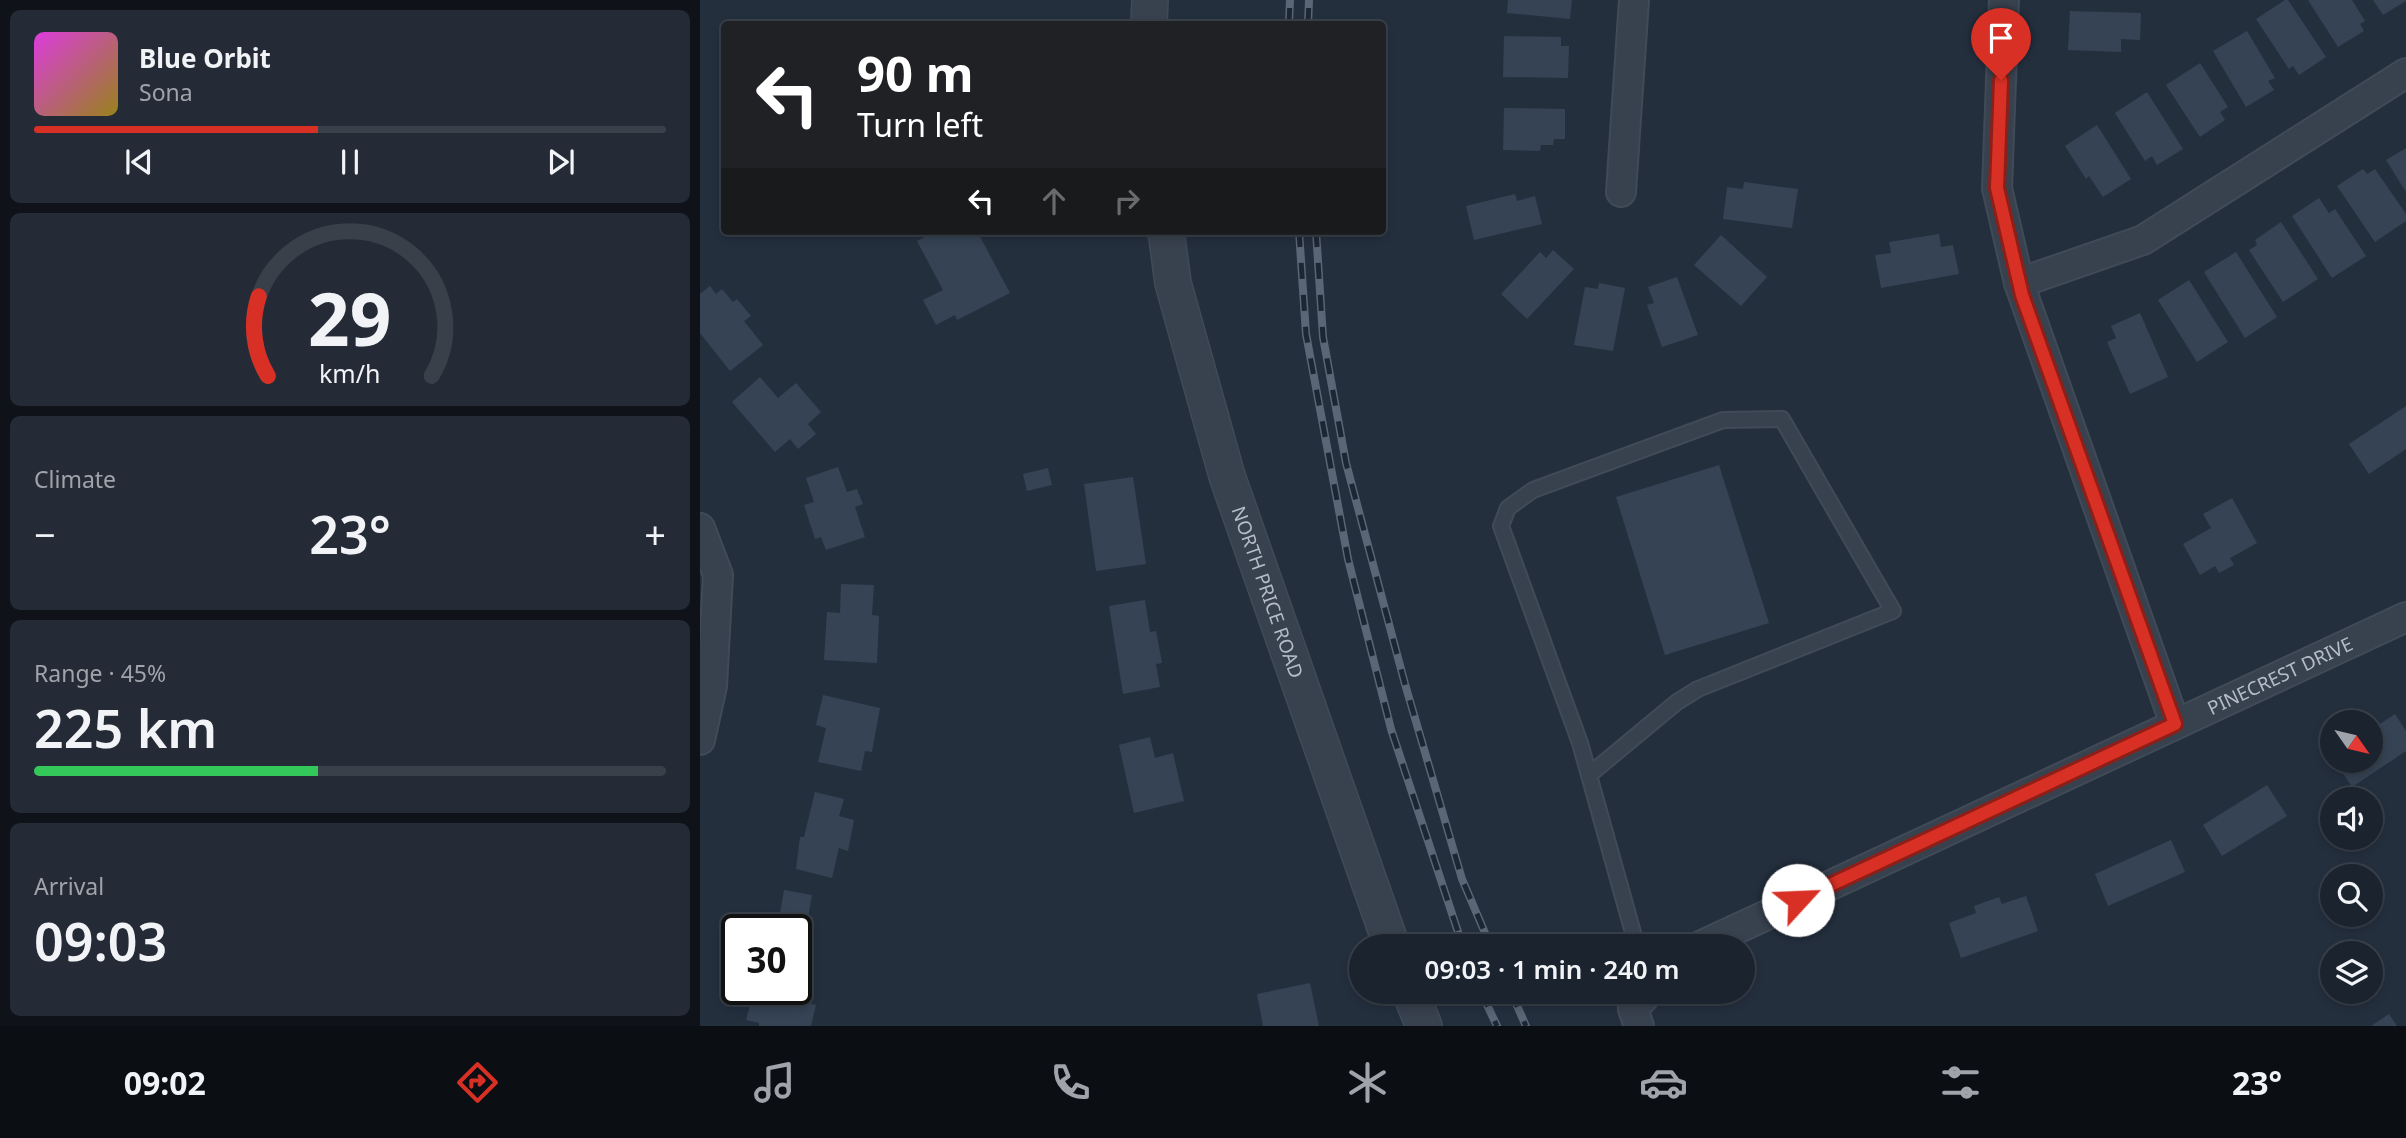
<!DOCTYPE html>
<html lang="en">
<head>
<meta charset="utf-8">
<style>
  body { margin:0; font-family:"Noto Sans",sans-serif; background:#242b36; color:#f1f3f6; height:100vh; display:flex; flex-direction:column; font-size:26px; white-space:nowrap }
  * { box-sizing:border-box; margin:0 }
  p { font-size:23px; color:#a0a4aa }
  .icon { flex:none; width:38px; height:38px; fill:none; stroke:currentColor; stroke-width:2; stroke-linecap:round; stroke-linejoin:round }
  .map { position:relative; flex:1; overflow:hidden }
  .side { display:flex; flex-direction:column; gap:10px; padding:10px; background:#0f1319; width:700px }
  .side>* { flex:none }
  .hud { position:absolute; left:21px; top:21px; width:665px; height:214px; border-radius:7px; box-shadow:0 4px 10px #0003,0 0 0 2px #39404a; background:#202124; color:#fff; overflow:hidden }
  .needle { width:46px; rotate:124deg }
  .tools { position:absolute; left:1620px; top:710px; display:grid; gap:14px }
  .tools a { display:grid; place-items:center; width:63px; height:63px; border-radius:50%; background:#1b232e; box-shadow:0 4px 10px #0003,0 0 0 2px #39404a; font-size:35px }
  .speed { position:absolute; left:21px; top:914px; display:flex; gap:14px; font-size:35px; font-weight:700; text-align:center }
  .speed>* { display:grid; place-content:center; width:91px; height:91px; border-radius:50%; background:#1b232e; box-shadow:0 4px 10px #0003,0 0 0 2px #39404a; line-height:1 }
  .speed .limit { border:4px solid #111; border-radius:10px; background:#fff; color:#111 }
  .pin { position:absolute; display:grid; place-items:center; width:60px; height:60px; color:#fff; margin:-72px -30px; border-radius:50% 50% 50% 0; rotate:-45deg; box-shadow:0 0 7px #0007 }
  .pin .icon { rotate:45deg }
  .me { position:absolute; width:77px; margin:-38px; rotate:65deg; stroke-linejoin:round; filter:drop-shadow(0 0 5px #0008) }
  .turn { display:flex; align-items:center; gap:24px; height:147px; padding:0 21px; font-size:32px }
  .turn .icon { width:91px; height:91px; stroke-width:2.5 }
  .turn b { display:block; font-size:49px; line-height:60px }
  .lanes { display:flex; align-items:center; height:66px; padding:0 21px; background:#0003; justify-content:center; gap:35px; direction:ltr }
  .lanes .off { opacity:.35 }
  .big { font-size:52px; font-weight:600; line-height:1.1 }
  .side .card { flex:1; display:flex; flex-direction:column; justify-content:center; gap:10px; min-width:0; padding:0 24px; border-radius:10px; background:#242b36 }
  .side .dial { align-items:center; gap:0 }
  .dial svg { height:182px; overflow:visible; fill:none; stroke:#39404a; stroke-width:7; stroke-linecap:round; text-anchor:middle }
  .dial text { fill:#f1f3f6; stroke:none }
  .song { display:flex; align-items:center; gap:21px }
  .cover { width:84px; height:84px; border-radius:10px; background:linear-gradient(135deg,hsl(300 70% 55%),hsl(50 70% 35%)) }
  .played { height:7px; border-radius:4px; background:linear-gradient(90deg,#d93025 45%,#39404a 45%) }
  .keys { display:flex; justify-content:space-around; direction:ltr }
  .heat { display:flex; justify-content:space-between; align-items:center; font-size:38px; direction:ltr }
  .charge { height:10px; border-radius:5px; background:linear-gradient(90deg,#34c759 45%,#39404a 0) }
  .trip { position:absolute; left:649px; top:934px; width:406px; height:70px; border-radius:35px; background:#1b232e; box-shadow:0 4px 10px #0003,0 0 0 2px #39404a; font-weight:600; line-height:70px; text-align:center }
  .tabs { display:flex; height:112px; justify-content:space-around; align-items:center; background:#0b0e12; color:#a0a4aa }
  .tabs .icon { width:49px; height:49px }
  .tabs .current { color:#d93025 }
  .tabs b { font-size:32px; color:#f1f3f6 }
  main { display:flex; flex:1; min-height:0 }
  .map>svg:first-child { display:block }
  .building { fill:#364354 }
  .lines { fill:none; stroke-linecap:round; stroke-linejoin:round }
  .service-casing { stroke:#414a57; stroke-width:18 }
  .minor-casing { stroke:#414a57; stroke-width:32 }
  .tertiary-casing { stroke:#414a57; stroke-width:38 }
  .service { stroke:#38414e; stroke-width:14 }
  .minor { stroke:#38414e; stroke-width:28 }
  .tertiary { stroke:#38414e; stroke-width:35 }
  .rail-casing { stroke:#5a6575; stroke-width:8 }
  .rail { stroke:#1d2633; stroke-width:5; stroke-dasharray:16; stroke-linecap:butt }
  .route-casing { stroke:#8d1f18; stroke-width:18 }
  .route { stroke:#d93025; stroke-width:12 }
  .labels { text-anchor:middle; stroke-width:7; stroke-linejoin:round; paint-order:stroke }
  .street-label { font-size:19px; fill:#b4bcc9; stroke:#1d2633 }
</style>
</head>
<body>
<main>
<section class="side">
<div class="card">
<div class="song"><i class="cover"></i><div><b>Blue Orbit</b><p>Sona</p></div></div>
<div class="played"></div>
<div class="keys"><svg class="icon" aria-label="previous" viewBox="0 0 24 24"><path d="M18 5L8 12l10 7zM5 5v14"/></svg><svg class="icon" aria-label="pause" viewBox="0 0 24 24"><path d="M8 5v14M16 5v14"/></svg><svg class="icon" aria-label="next" viewBox="0 0 24 24"><path d="M6 5l10 7-10 7zM19 5v14"/></svg></div>
</div>
<div class="card dial"><svg viewBox="0 0 100 80">
<path d="M14 69A42 42 0 1 1 86 69"/>
<path d="M14 69A42 42 0 0 1 10 34" stroke="#d93025"/>
<text x="50" y="56" font-size="32" font-weight="700">29</text>
<text x="50" y="72" font-size="11">km/h</text>
</svg></div>
<div class="card"><p>Climate</p>
<div class="heat"><a>−</a><b class="big">23°</b><a>+</a></div>
</div>
<div class="card"><p>Range · 45%</p><b class="big">225 km</b><div class="charge"></div></div>
<div class="card"><p>Arrival</p><b class="big">09:03</b></div>
</section>
<div class="map">
<svg width="1706" height="1026" viewBox="0 0 1706 1026">
  <rect width="100%" height="100%" fill="#242f3e"/>
  <!-- building -->
  <g class="building">
    <path d="M808 0H872L870 19 807 13Z"/>
    <path d="M1585 0H1588L1626 57 1599 75 1593 66 1589 69 1556 19Z"/>
    <path d="M1608 0H1652L1665 21 1660 24 1664 31 1638 47Z"/>
    <path d="M1673 0H1706V1L1683 15Z"/>
    <path d="M1370 11 1441 13 1440 40 1421 39V52L1368 50Z"/>
    <path d="M1547 31 1575 78 1568 81 1574 90 1546 107 1513 51Z"/>
    <path d="M804 36 861 37V46H869L868 78 803 77Z"/>
    <path d="M1500 63 1528 107 1520 112 1525 120 1500 137 1466 85Z"/>
    <path d="M1447 92 1483 149 1457 165 1452 156 1445 161 1415 113Z"/>
    <path d="M804 108 865 109V139H854L853 145H841L840 151 803 150Z"/>
    <path d="M1397 125 1431 179 1403 197 1389 176 1386 179 1365 146Z"/>
    <path d="M1706 148V192L1686 160Z"/>
    <path d="M1663 169 1667 174 1675 169 1706 214V221L1675 242 1637 186Z"/>
    <path d="M1044 182 1098 189 1092 228 1023 219 1027 187 1043 189Z"/>
    <path d="M815 194 817 201 835 196 842 224 774 240 766 206Z"/>
    <path d="M1619 198 1629 213 1635 209 1666 256 1632 278 1592 216Z"/>
    <path d="M1581 222 1618 279 1583 302 1549 250 1557 245 1555 240Z"/>
    <path d="M236 231H277L310 293 257 320 255 315 236 325 223 300 243 290 217 241Z"/>
    <path d="M1239 234 1241 247 1253 245 1259 274 1181 288 1175 255 1191 253 1189 242Z"/>
    <path d="M1021 235 1067 277 1041 306 994 265Z"/>
    <path d="M853 250 874 269 827 319 801 294 840 252 846 258Z"/>
    <path d="M1536 252 1577 317 1545 338 1504 272Z"/>
    <path d="M977 277 998 335 962 347 947 305 954 303 948 287Z"/>
    <path d="M1489 280 1528 342 1497 362 1458 300Z"/>
    <path d="M899 283 925 288 913 351 874 345 885 287 898 289Z"/>
    <path d="M10 286 16 294 22 289 33 302 37 299 51 316 44 321 63 345 30 371 0 333V294Z"/>
    <path d="M1440 313 1468 377 1430 394 1407 342 1416 338 1411 326Z"/>
    <path d="M60 377 78 398 96 383 121 412 108 424 116 434 98 449 90 439 75 452 32 402Z"/>
    <path d="M1706 406V449L1669 474 1649 444Z"/>
    <path d="M1019 465 1069 623 965 655 916 497Z"/>
    <path d="M138 467 147 492 157 489 163 504 155 507 165 537 126 550 121 537 115 539 104 505 114 502 106 478Z"/>
    <path d="M348 468 352 485 327 491 323 474Z"/>
    <path d="M433 477 446 564 396 571 384 484Z"/>
    <path d="M1532 498 1557 543 1530 558 1534 565 1519 573 1515 566 1500 575 1483 544 1511 528 1503 514Z"/>
    <path d="M141 584 174 585 172 615 179 616 177 663 124 660 127 612 140 613Z"/>
    <path d="M445 600 450 632 456 631 462 663 456 664 460 687 423 694 409 606Z"/>
    <path d="M123 695 180 708 172 752 165 751 161 771 118 762 126 728 116 725Z"/>
    <path d="M1695 714 1706 731V751L1652 787 1635 761H1671V730Z"/>
    <path d="M450 737 455 758 473 753 484 801 434 813 419 745Z"/>
    <path d="M1567 785 1587 816 1522 856 1503 825Z"/>
    <path d="M115 792 144 799 139 816 154 820 148 851 139 848 132 878 96 869 100 837H104Z"/>
    <path d="M1471 840 1485 872 1408 906 1395 874Z"/>
    <path d="M84 890 112 895 107 924H111L102 973 96 972V929H61L63 916 79 919Z"/>
    <path d="M1326 896 1338 931 1261 958 1249 923 1276 913 1274 906 1299 897 1302 904Z"/>
    <path d="M610 983 619 1026H563L557 994Z"/>
    <path d="M54 990 116 1005 111 1026H59V1023L46 1020Z"/>
    <path d="M1689 1014 1697 1026H1671Z"/>
  </g>
  <g class="lines">
    <!-- service casing -->
    <g class="service-casing">
      <path id="service" d="M889 775 977 702 998 689 1193 611 1082 419 1023 420 833 490 808 508 801 526 880 743C899 811 918 879 937 947"/>
    </g>
    <!-- minor casing -->
    <g class="minor-casing">
      <g id="minor">
        <path d="M1304 0 1297 188 1319 283 1475 724"/>
        <path d="M921 192 934 0"/>
        <path d="M1319 283 1443 240 1706 73"/>
        <path d="M0 528 18 575 12 686 0 740"/>
        <path id="s1" d="M998 947 1706 617"/>
        <path d="M939 1026 933 1009 949 992"/>
      </g>
    </g>
    <!-- tertiary casing -->
    <g class="tertiary-casing">
      <g id="tertiary">
        <path d="M449 24 450 0"/>
        <path id="s2" d="M466 231 473 283 527 476 692 947"/>
        <path d="M710 992 724 1026"/>
      </g>
    </g>
    <!-- service -->
    <use href="#service" class="service"/>
    <!-- minor -->
    <use href="#minor" class="minor"/>
    <!-- tertiary -->
    <use href="#tertiary" class="tertiary"/>
    <!-- rail casing -->
    <g class="rail-casing">
      <g id="rail">
        <path d="M589 24 590 0"/>
        <path d="M608 24 609 0"/>
        <path d="M599 231 606 334 648 559 691 729 763 947"/>
        <path d="M616 231 623 337 646 463 705 684 762 879 791 947"/>
        <path d="M781 992 797 1026"/>
        <path d="M811 992 826 1026"/>
      </g>
    </g>
    <!-- rail -->
    <use href="#rail" class="rail"/>
  </g>
  <g class="lines">
    <!-- route casing -->
    <g class="route-casing">
      <path id="route" d="M1098 900 1475 724 1322 295 1297 188 1301 80"/>
    </g>
    <!-- route -->
    <use href="#route" class="route"/>
  </g>
  <g class="labels">
    <!-- street labels -->
    <g class="street-label">
      <text dy="7" stroke="none"><textPath href="#s2" startOffset="376">NORTH PRICE ROAD</textPath></text>
      <text dy="7" stroke="none"><textPath href="#s1" startOffset="642">PINECREST DRIVE</textPath></text>
    </g>
  </g>
</svg>
<div class="tools">
<a><svg class="needle" viewBox="-14 -14 28 28"><path d="M0-13l5 13h-10z" fill="#e53935"/><path d="M0 13l5-13h-10z" fill="#a0a4aa"/></svg></a>
<a><svg class="icon" aria-label="sound" viewBox="0 0 24 24"><path d="M4 9h4l5-4v14l-5-4H4zM17 9q2 3 0 6"/></svg></a>
<a><svg class="icon" aria-label="search" viewBox="0 0 24 24"><circle cx="10" cy="10" r="6"/><path d="M15 15l6 6"/></svg></a>
<a><svg class="icon" aria-label="layers" viewBox="0 0 24 24"><path d="M12 4l9 5-9 5-9-5zM3 14l9 5 9-5"/></svg></a>
</div>
<div class="speed"><div class="limit">30</div></div>
<div class="pin" style="left:1301px;top:80px;background:#d93025"><svg class="icon" aria-label="arrive" viewBox="0 0 24 24"><path d="M6 21V4h12l-3 4 3 4H6"/></svg></div>
<svg class="me" style="left:1098px;top:900px" viewBox="-20 -20 40 40"><circle r="19" fill="#fff"/><path d="M0-13L10 11 0 6-10 11z" fill="#d93025"/></svg>
<div class="trip">09:03 · 1 min · 240 m</div>
<div class="hud">
<div class="turn"><svg class="icon" aria-label="left" viewBox="0 0 24 24"><path d="M17 20v-9H6M10 6l-5 5 5 5"/></svg><div><b>90 m</b>Turn left</div></div>
<div class="lanes"><svg class="icon" aria-label="left" viewBox="0 0 24 24"><path d="M17 20v-9H6M10 6l-5 5 5 5"/></svg><svg class="icon off" aria-label="ahead" viewBox="0 0 24 24"><path d="M12 20V5M6 11l6-6 6 6"/></svg><svg class="icon off" aria-label="right" viewBox="0 0 24 24"><path d="M7 20v-9h11M14 6l5 5-5 5"/></svg></div>
</div>
</div>
</main>
<nav class="tabs">
<b>09:02</b>
<svg class="icon current" aria-label="directions" viewBox="0 0 24 24"><path d="M12 3l9 9-9 9-9-9zM9 14v-3h6M13 9l2 2-2 2"/></svg>
<svg class="icon" aria-label="music" viewBox="0 0 24 24"><path d="M9 18V5l10-2v13"/><circle cx="6" cy="18" r="3"/><circle cx="16" cy="16" r="3"/></svg>
<svg class="icon" aria-label="phone" viewBox="0 0 24 24"><path d="M5 4h4l2 5-3 2q2 4 5 5l2-3 5 2v4C11 20 4 13 5 4z"/></svg>
<svg class="icon" aria-label="climate" viewBox="0 0 24 24"><path d="M12 3v18M4 7l16 10M4 17L20 7"/></svg>
<svg class="icon" aria-label="car" viewBox="0 0 24 24"><path d="M5 17H2v-5l4-1 3-4h7l3 4 3 1v5h-3M9 17h6M6 11h13"/><circle cx="7" cy="17" r="2"/><circle cx="17" cy="17" r="2"/></svg>
<svg class="icon" aria-label="filters" viewBox="0 0 24 24"><path d="M4 7h16M4 17h16"/><circle cx="9" cy="7" r="2"/><circle cx="15" cy="17" r="2"/></svg>
<b>23°</b>
</nav>
</body>
</html>
